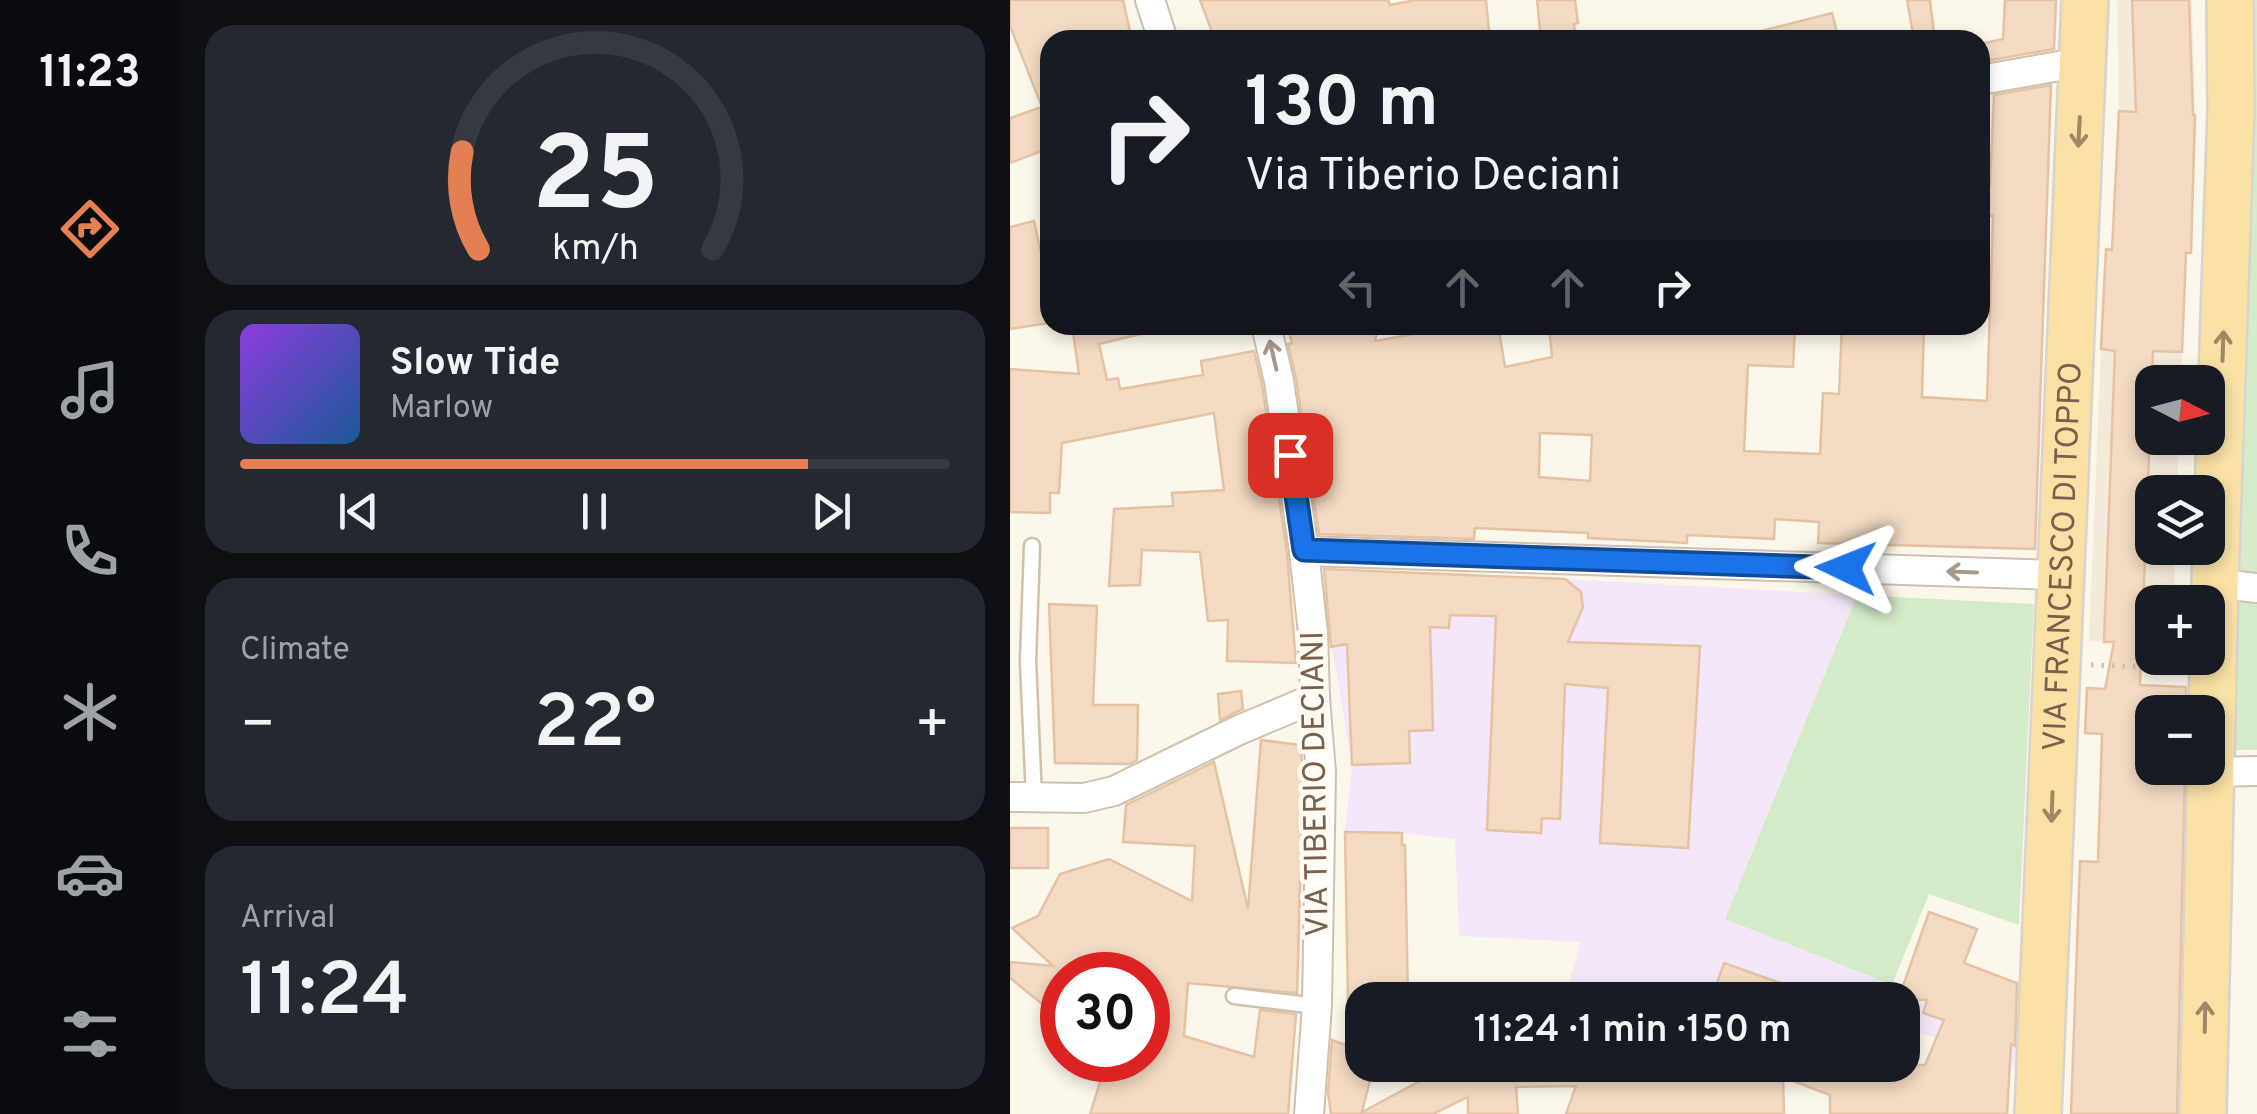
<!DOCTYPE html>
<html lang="en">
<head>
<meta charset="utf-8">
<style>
  body { margin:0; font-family:Overpass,sans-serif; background:#242831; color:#f1f3f6; height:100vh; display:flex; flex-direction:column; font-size:38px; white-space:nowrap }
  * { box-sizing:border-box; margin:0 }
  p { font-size:32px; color:#9ea1a6 }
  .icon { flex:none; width:55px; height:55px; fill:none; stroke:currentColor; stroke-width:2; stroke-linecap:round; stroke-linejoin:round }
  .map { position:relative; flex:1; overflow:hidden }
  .side { display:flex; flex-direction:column; gap:25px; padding:25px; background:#0d0f14; width:830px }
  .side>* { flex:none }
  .top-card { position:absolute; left:30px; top:30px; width:950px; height:305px; border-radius:30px; box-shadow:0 5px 15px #0003; background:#171b24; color:#f1f3f6; overflow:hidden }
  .needle { width:65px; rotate:96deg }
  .controls { position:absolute; left:1125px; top:365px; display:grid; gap:20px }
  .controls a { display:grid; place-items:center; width:90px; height:90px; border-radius:20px; background:#171b24; box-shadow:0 5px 15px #0003; font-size:50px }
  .speed { position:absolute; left:30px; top:952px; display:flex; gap:20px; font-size:50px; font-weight:700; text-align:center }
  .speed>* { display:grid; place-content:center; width:130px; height:130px; border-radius:50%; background:#171b24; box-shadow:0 5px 15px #0003; line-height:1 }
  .speed .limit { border:15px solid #d22; background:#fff; color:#111 }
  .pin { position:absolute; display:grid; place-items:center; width:85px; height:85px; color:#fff; margin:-42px; border-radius:20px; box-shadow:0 5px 15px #0006 }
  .me { position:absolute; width:110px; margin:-55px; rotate:272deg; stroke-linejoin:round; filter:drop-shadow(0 0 8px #0008) }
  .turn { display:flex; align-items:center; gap:35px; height:210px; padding:0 40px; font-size:45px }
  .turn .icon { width:130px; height:130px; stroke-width:2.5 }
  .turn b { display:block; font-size:70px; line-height:85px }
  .lanes { display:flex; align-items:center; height:95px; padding:0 40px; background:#0003; justify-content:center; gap:50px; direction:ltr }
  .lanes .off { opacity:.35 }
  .big { font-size:75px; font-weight:600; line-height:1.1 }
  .side .widget { flex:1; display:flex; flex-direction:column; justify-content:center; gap:15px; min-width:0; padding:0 35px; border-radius:30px; background:#242831 }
  .side .dial { align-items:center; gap:0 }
  .dial svg { height:260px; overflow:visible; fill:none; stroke:#363941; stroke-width:7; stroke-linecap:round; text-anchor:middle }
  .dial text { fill:#f1f3f6; stroke:none }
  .song { display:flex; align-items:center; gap:30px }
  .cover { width:120px; height:120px; border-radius:15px; background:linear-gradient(135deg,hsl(270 70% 55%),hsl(210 70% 35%)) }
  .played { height:10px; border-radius:5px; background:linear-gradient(90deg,#e38053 80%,#363941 80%) }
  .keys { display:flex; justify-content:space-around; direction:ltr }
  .heat { display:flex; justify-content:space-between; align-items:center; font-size:55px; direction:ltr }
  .trip { position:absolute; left:335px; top:982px; width:575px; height:100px; border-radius:30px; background:#171b24; box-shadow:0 5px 15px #0003; font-weight:600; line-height:100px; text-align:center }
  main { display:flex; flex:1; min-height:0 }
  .tabs { display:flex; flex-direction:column; width:180px; justify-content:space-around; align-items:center; background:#090b0e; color:#9ea1a6 }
  .tabs .icon { width:70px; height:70px }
  .tabs .current { color:#e38053 }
  .tabs b { font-size:45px; color:#f1f3f6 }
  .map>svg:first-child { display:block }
  .residential { fill:#f4ead9 }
  .education { fill:#f4e7f9 }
  .green { fill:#d4ebc9 }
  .building { fill:#f2dac3; stroke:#e4c2a3; stroke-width:2.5; fill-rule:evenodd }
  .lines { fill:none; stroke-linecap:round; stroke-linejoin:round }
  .lane-casing { stroke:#cfc0b0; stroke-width:19 }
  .street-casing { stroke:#cfc0b0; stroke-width:32 }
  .primary-casing { stroke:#d9d2cd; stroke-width:50 }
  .path { stroke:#d7bda5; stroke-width:5; stroke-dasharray:2.5 8; stroke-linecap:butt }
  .lane { stroke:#fff; stroke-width:14 }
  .street { stroke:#fff; stroke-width:28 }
  .primary { stroke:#f9e1a6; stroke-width:45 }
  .oneway { stroke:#9f8768 }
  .oneway2 { stroke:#a7988b }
  .route-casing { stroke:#114b97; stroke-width:25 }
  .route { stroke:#1a73e8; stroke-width:18 }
  .labels { text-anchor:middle; stroke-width:9; stroke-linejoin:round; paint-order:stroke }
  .street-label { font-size:32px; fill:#78604d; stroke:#fffbf2 }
</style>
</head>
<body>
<main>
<nav class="tabs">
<b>11:23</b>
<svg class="icon current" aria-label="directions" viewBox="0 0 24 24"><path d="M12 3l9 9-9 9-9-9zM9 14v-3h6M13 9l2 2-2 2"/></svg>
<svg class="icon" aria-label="music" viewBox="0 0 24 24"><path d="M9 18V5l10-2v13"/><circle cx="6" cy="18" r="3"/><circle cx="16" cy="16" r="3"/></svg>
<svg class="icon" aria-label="phone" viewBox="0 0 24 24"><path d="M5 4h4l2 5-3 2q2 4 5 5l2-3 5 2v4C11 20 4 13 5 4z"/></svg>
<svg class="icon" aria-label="climate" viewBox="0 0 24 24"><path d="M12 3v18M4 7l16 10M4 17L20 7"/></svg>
<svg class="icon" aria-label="car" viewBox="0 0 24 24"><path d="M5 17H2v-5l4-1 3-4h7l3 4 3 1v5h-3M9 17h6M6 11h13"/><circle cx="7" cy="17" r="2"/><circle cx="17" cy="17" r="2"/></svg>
<svg class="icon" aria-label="filters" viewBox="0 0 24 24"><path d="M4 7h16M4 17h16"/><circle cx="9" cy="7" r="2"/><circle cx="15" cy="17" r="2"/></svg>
</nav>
<section class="side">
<div class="widget dial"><svg viewBox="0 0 100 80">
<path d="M14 69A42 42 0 1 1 86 69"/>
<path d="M14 69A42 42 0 0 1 9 39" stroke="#e38053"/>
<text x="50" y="56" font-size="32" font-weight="700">25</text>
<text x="50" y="72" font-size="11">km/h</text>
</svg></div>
<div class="widget">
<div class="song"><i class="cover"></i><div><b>Slow Tide</b><p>Marlow</p></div></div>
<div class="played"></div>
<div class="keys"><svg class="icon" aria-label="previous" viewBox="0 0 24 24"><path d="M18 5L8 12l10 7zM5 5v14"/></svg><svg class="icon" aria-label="pause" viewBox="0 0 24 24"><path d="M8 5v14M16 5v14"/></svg><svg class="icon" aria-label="next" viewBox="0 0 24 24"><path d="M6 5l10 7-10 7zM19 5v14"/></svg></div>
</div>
<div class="widget"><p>Climate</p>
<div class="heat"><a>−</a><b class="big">22°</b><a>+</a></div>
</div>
<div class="widget"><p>Arrival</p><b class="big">11:24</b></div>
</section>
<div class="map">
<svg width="1247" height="1114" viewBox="0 0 1247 1114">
  <rect width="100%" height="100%" fill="#fcf7eb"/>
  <!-- residential -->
  <g class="residential">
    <path d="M1107 0H1182L1185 115 1109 111Z"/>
    <path d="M1091 349 1172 352 1171 382H1142V438H1169L1167 492H1142V548H1165L1164 602H1142V643L1079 641Z"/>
  </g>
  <!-- education -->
  <path class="education" d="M315 572 555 579 847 595 715 919 882 985 891 994 916 1003 913 1013 1008 1047 1007 1068 893 1026 892 1000H555L570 942 449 936 445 839 392 833 335 832 342 765 322 647Z"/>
  <!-- green -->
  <g class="green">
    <path d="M1244 0H1247V574H1230L1245 48Z"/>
    <path d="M847 595 1024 604 1009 925 919 894 882 985 715 919Z"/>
    <path d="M1228 601 1247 602V750H1224Z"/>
  </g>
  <!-- building -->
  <g class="building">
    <path d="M0 0H113L122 40H40V148L0 163V118L32 107 0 26Z"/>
    <path d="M190 0H378L380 5 406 0H476L479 32 438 40H205Z"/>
    <path d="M527 0H565L568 23 564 24 566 39 531 40Z"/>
    <path d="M897 0H920L925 40H904Z"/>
    <path d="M995 0H1046L1044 49 970 62V44L993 39Z"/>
    <path d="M1122 0H1179L1183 115H1185L1181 253H1176L1172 352 1143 351 1130 685 1176 687V712H1142V768H1175L1167 1114H1061L1070 861 1088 862 1092 734 1075 733 1077 688 1095 689 1104 642H1094L1105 351 1091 349 1096 249 1102 250 1109 111 1126 112Z"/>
    <path d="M822 13 829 40H752L751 31Z"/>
    <path d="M1041 85 1025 549 808 543 809 522 765 519 764 539 677 535V543L578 538V533L465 528 464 539 309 534 286 378 278 344 282 343 277 325H368L365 341 454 325H488L495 367 542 357 539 325 785 326 783 367 738 365 734 451 810 454 813 393 829 394 832 325H914L912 397 977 401 983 216 970 215V185H980L984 95ZM530 433 582 435 580 481 529 477Z"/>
    <path d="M24 221 40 294V323L0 329V227Z"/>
    <path d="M62 325H130L131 334 89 344 97 380 108 378 110 389 193 375 191 361 244 351 252 384 277 553 286 663 217 661 218 620 198 621 190 552 132 550 130 585 99 586 104 509 163 506 162 493 214 490 204 413 52 443 49 493H40V513L0 512V369L69 374Z"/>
    <path d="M314 569 555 579 571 592 573 607 558 642 690 646 678 848 590 843 598 688 555 684 550 819 532 818 531 833 477 830 486 616 440 615 439 628 420 627 423 730 399 731 400 763 342 765 337 644 321 647Z"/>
    <path d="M39 604 87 606 83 705H128L127 760 120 764 45 763Z"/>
    <path d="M231 691 233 709 210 720 208 694Z"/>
    <path d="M251 740 291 745 293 788 287 993 178 983 174 1036 244 1057 250 1010 286 1014 278 1114H80L97 1060H138V975H52V1020L0 978V962L43 966 2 928 28 916 50 874 99 859 182 901 185 846 113 842 116 805 204 762 238 909Z"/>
    <rect x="0" y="828" width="38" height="40"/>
    <path d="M335 832 392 833V845H395L398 1000H338Z"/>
    <path d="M919 912 967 929 954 963 1007 983 1005 1046 1001 1044 997 1114H820V1095L773 1077 774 1114H556L566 1086 506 1087 508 1114H458V1097L423 1114H321L318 1092 322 1040 352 1051V1065H364L352 1112 440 1065H915L934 1020 913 1013 917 1000H888Z"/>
    <path d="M714 963 810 997V1000H701Z"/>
  </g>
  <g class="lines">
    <!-- lane casing -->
    <g class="lane-casing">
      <g id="lane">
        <path d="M22 546 18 661 24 798"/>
        <path d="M224 996 307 1006"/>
      </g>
    </g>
    <!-- street casing -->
    <g class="street-casing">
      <g id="street">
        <path d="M140 0 153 40"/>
        <path d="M970 80 1072 62"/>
        <path d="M256 325 269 381 294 551 303 633 305 698 311 772 307 1006 299 1114"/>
        <path d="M294 551 1049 575"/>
        <path d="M1205 583 1247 588"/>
        <path d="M1202 772 1247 771"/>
        <path d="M0 797 74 798 104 791 229 730 305 698"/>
      </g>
    </g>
    <!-- primary casing -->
    <g class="primary-casing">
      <g id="primary">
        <path id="s1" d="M1028 1114 1075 0"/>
        <path d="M1193 1114 1205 583 1221 111 1220 0"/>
      </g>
    </g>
    <!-- path -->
    <path class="path" d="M1081 665 1170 668"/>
    <!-- lane -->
    <use href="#lane" class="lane"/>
    <!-- street -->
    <use href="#street" class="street"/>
    <!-- primary -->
    <use href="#primary" class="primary"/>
  </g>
  <!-- one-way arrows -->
  <defs><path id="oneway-shaft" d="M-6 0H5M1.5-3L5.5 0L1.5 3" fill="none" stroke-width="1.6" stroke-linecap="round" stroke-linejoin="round" transform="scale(2.5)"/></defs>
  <g class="oneway">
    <use href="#oneway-shaft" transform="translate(1069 132) rotate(93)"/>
    <use href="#oneway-shaft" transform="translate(1213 346) rotate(-88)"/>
    <use href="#oneway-shaft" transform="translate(1042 807) rotate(92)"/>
    <use href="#oneway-shaft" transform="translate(1195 1017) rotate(-89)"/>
  </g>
  <g class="oneway2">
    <use href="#oneway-shaft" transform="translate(263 355) rotate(-103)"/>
    <use href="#oneway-shaft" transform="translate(952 572) rotate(-178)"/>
  </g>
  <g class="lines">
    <!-- route casing -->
    <g class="route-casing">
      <path id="route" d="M280 455 294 550 836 568"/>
    </g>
    <!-- route -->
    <use href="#route" class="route"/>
  </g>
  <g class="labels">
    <!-- street labels -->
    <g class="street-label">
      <text dy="11" stroke="none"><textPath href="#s1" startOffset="558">VIA FRANCESCO DI TOPPO</textPath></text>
      <text transform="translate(304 784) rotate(-91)" y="11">VIA TIBERIO DECIANI</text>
    </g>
  </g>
</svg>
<div class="controls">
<a><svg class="needle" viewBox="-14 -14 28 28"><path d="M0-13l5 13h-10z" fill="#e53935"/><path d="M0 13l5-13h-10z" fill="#9ea1a6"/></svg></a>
<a><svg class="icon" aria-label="layers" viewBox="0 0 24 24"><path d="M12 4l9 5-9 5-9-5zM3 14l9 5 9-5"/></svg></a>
<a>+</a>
<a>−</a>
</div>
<div class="speed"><div class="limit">30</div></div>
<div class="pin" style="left:280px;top:455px;background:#d93025"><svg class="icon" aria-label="arrive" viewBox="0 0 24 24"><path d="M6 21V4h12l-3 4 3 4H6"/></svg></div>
<svg class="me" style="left:836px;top:568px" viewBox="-20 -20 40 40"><path d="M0-17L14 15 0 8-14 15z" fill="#1a73e8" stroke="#fff" stroke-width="4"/></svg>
<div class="trip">11:24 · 1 min · 150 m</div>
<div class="top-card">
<div class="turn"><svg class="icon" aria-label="right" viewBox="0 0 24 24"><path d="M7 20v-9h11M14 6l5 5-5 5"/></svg><div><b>130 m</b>Via Tiberio Deciani</div></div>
<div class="lanes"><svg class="icon off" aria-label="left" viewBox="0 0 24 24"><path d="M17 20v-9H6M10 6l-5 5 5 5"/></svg><svg class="icon off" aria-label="ahead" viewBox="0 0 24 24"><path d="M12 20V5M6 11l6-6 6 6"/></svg><svg class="icon off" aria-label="ahead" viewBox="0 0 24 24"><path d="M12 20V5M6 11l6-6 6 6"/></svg><svg class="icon" aria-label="right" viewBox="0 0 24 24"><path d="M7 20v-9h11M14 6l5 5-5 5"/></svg></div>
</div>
</div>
</main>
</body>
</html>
